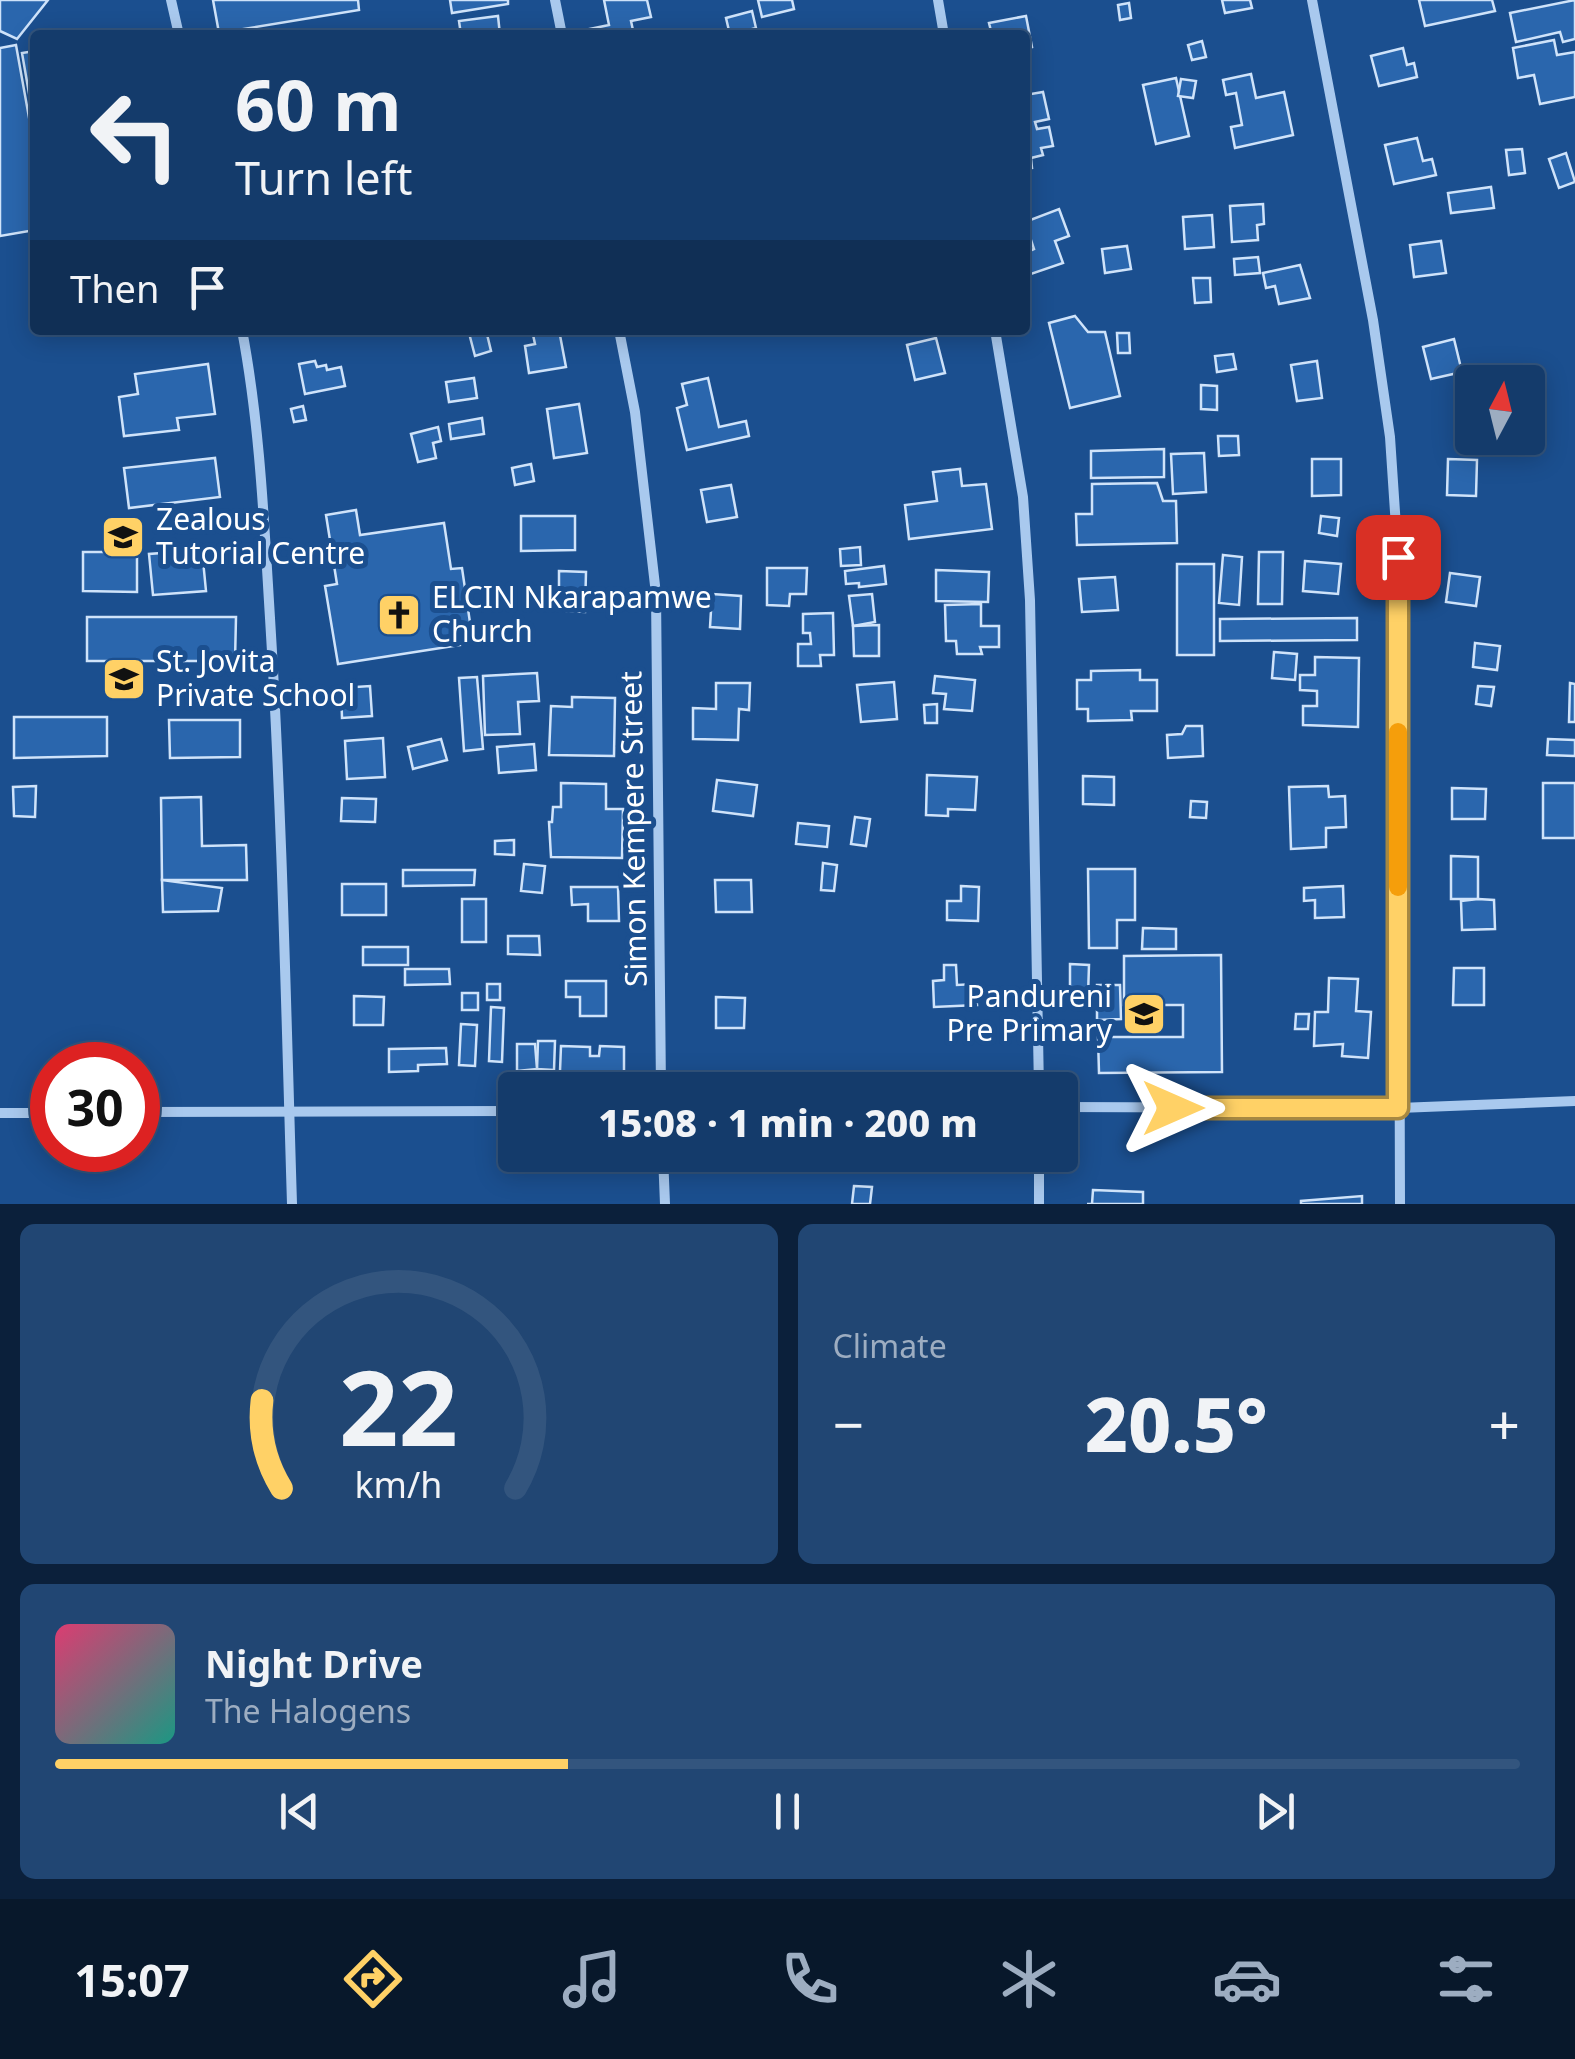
<!DOCTYPE html>
<html lang="en">
<head>
<meta charset="utf-8">
<style>
  body { margin:0; font-family:"Noto Sans",sans-serif; background:#214673; color:#f1f3f6; height:100vh; display:flex; flex-direction:column; font-size:38px; white-space:nowrap }
  * { box-sizing:border-box; margin:0 }
  p { font-size:32px; color:#9dadc1 }
  .icon { flex:none; width:55px; height:55px; fill:none; stroke:currentColor; stroke-width:2; stroke-linecap:round; stroke-linejoin:round }
  .map { position:relative; height:1204px; overflow:hidden }
  .sheet { display:flex; flex-direction:column; gap:20px; padding:20px; background:#0b203b; flex:1 }
  .sheet>* { flex:none }
  .hud { position:absolute; left:30px; top:30px; width:1000px; height:305px; border-radius:10px; box-shadow:0 5px 25px #0003,0 0 0 2px #33557e; background:#143b6b; color:#f1f3f6; overflow:hidden }
  .needle { width:65px; rotate:7deg }
  .buttons { position:absolute; left:1455px; top:365px; display:grid; gap:20px }
  .buttons a { display:grid; place-items:center; width:90px; height:90px; border-radius:10px; background:#143b6b; box-shadow:0 5px 25px #0003,0 0 0 2px #33557e; font-size:50px }
  .speed { position:absolute; left:30px; top:1042px; display:flex; gap:20px; font-size:50px; font-weight:700; text-align:center }
  .speed>* { display:grid; place-content:center; width:130px; height:130px; border-radius:50%; background:#143b6b; box-shadow:0 5px 25px #0003,0 0 0 2px #33557e; line-height:1 }
  .speed .limit { border:15px solid #d22; background:#fff; color:#111 }
  .pin { position:absolute; display:grid; place-items:center; width:85px; height:85px; color:#fff; margin:-42px; border-radius:20px; box-shadow:0 5px 15px #0006 }
  .me { position:absolute; width:110px; margin:-55px; rotate:90deg; stroke-linejoin:round; filter:drop-shadow(0 0 8px #0008) }
  .turn { display:flex; align-items:center; gap:35px; height:210px; padding:0 40px; font-size:45px }
  .turn .icon { width:130px; height:130px; stroke-width:2.5 }
  .turn b { display:block; font-size:70px; line-height:85px }
  .then { display:flex; align-items:center; height:95px; padding:0 40px; background:#0003; gap:20px; font-size:38px }
  .big { font-size:75px; font-weight:800; line-height:1.1 }
  .sheet .widget { flex:1; display:flex; flex-direction:column; justify-content:center; gap:15px; min-width:0; padding:0 35px; border-radius:15px; background:#214673 }
  .sheet .dial { align-items:center; gap:0 }
  .dial svg { height:260px; overflow:visible; fill:none; stroke:#33557e; stroke-width:7; stroke-linecap:round; text-anchor:middle }
  .dial text { fill:#f1f3f6; stroke:none }
  .song { display:flex; align-items:center; gap:30px }
  .cover { width:120px; height:120px; border-radius:15px; background:linear-gradient(135deg,hsl(340 70% 55%),hsl(170 70% 35%)) }
  .played { height:10px; border-radius:5px; background:linear-gradient(90deg,#ffd166 35%,#33557e 35%) }
  .keys { display:flex; justify-content:space-around; direction:ltr }
  .heat { display:flex; justify-content:space-between; align-items:center; font-size:55px; direction:ltr }
  .sheet .tiles { flex:1; display:grid; gap:20px; grid-template-columns:1fr 1fr }
  .widget:last-child { grid-column:span 2 }
  .trip { position:absolute; left:498px; top:1072px; width:580px; height:100px; border-radius:10px; background:#143b6b; box-shadow:0 5px 25px #0003,0 0 0 2px #33557e; font-weight:800; line-height:100px; text-align:center }
  .tabs { display:flex; height:160px; justify-content:space-around; align-items:center; background:#08182b; color:#9dadc1 }
  .tabs .icon { width:70px; height:70px }
  .tabs .on { color:#ffd166 }
  .tabs b { font-size:45px; color:#f1f3f6 }
  .map>svg:first-child { display:block }
  .building { fill:#2a66ad; stroke:#cfe3fa; stroke-width:2.5 }
  .lines { fill:none; stroke-linecap:round; stroke-linejoin:round }
  .minor { stroke:#a9c9ee; stroke-width:10 }
  .route-casing { stroke:#a68842; stroke-width:25 }
  .route { stroke:#ffd166; stroke-width:18 }
  .slow { stroke:#f59e0b; stroke-width:18 }
  .labels { text-anchor:middle; stroke-width:10; stroke-linejoin:round; paint-order:stroke }
  .poi-label { font-size:30px; fill:#fff; stroke:#1b4f8f; text-anchor:start }
  .street-label { font-size:30px; fill:#fff; stroke:#1b4f8f }
</style>
</head>
<body>
<div class="map">
<svg width="1575" height="1204" viewBox="0 0 1575 1204">
  <rect width="100%" height="100%" fill="#1b4f8f"/>
  <!-- building -->
  <g class="building">
    <path d="M0 0H48L17 39 0 31Z"/>
    <path d="M213 0H358L359 10 219 33Z"/>
    <path d="M450 0H508V4L452 13Z"/>
    <path d="M604 0H647L651 17 631 21 634 35H587L585 30 609 25Z"/>
    <path d="M758 0H792L794 9 762 17Z"/>
    <path d="M1222 0H1250L1252 8 1225 13Z"/>
    <path d="M1419 0H1492L1495 11 1425 26Z"/>
    <path d="M1575 0V39L1563 42 1560 32 1516 42 1510 13Z"/>
    <path d="M1129 3 1131 18 1120 20 1118 5Z"/>
    <path d="M752 11 756 28 730 35 726 18Z"/>
    <path d="M498 16 500 35H461L459 21Z"/>
    <path d="M1026 16 1032 47 1025 49V35H992L989 23Z"/>
    <path d="M1554 40 1557 55 1575 52V97L1540 104 1534 75 1518 78 1513 48Z"/>
    <path d="M1202 41 1206 57 1192 60 1188 45Z"/>
    <path d="M16 45 35 151V230L0 236V48Z"/>
    <path d="M1403 48 1407 65 1414 63 1417 77 1379 86 1371 56Z"/>
    <path d="M35 51V128L22 53Z"/>
    <path d="M1251 74 1256 98 1284 92 1293 135 1235 148 1231 127 1242 125 1236 93 1226 95 1223 80Z"/>
    <path d="M1176 78 1189 136 1156 144 1143 85Z"/>
    <path d="M1181 79 1196 81 1193 98 1178 96Z"/>
    <path d="M1043 92 1049 119 1035 122 1037 129 1049 127 1053 146 1041 148 1043 155 1031 158 1032 168 1025 169V95Z"/>
    <path d="M1417 138 1423 161 1432 159 1436 175 1394 184 1385 145Z"/>
    <path d="M1522 149 1525 173 1509 175 1506 150Z"/>
    <path d="M1566 153 1575 182 1559 188 1549 159Z"/>
    <path d="M1491 187 1494 208 1451 213 1448 193Z"/>
    <path d="M1263 204 1264 224 1257 225 1258 240 1232 242 1230 206Z"/>
    <path d="M1059 209 1069 236 1055 241 1063 263 1031 274 1025 253 1034 249 1025 222Z"/>
    <path d="M1212 215 1214 247 1185 249 1183 217Z"/>
    <path d="M1441 241 1446 273 1414 277 1410 245Z"/>
    <path d="M1127 246 1131 269 1105 273 1102 249Z"/>
    <path d="M1258 257 1260 273 1235 275 1234 259Z"/>
    <path d="M1300 265 1310 298 1279 304 1275 286 1266 288 1263 273Z"/>
    <path d="M1193 278H1210L1211 302 1195 303Z"/>
    <path d="M1075 316 1088 332H1105L1120 396 1070 408 1049 323Z"/>
    <path d="M486 330 491 351 475 356 469 333Z"/>
    <path d="M532 330H559L566 367 529 373 525 346 535 344Z"/>
    <path d="M1117 333H1129L1130 353H1118Z"/>
    <path d="M936 338 945 373 915 380 907 345Z"/>
    <path d="M1454 339 1462 372 1431 379 1423 347Z"/>
    <path d="M1233 354 1236 369 1217 372 1215 356Z"/>
    <path d="M315 361 317 367 326 365 327 370 341 367 345 386 305 394 299 364Z"/>
    <path d="M1317 361 1322 398 1297 401 1291 365Z"/>
    <path d="M208 364 215 414 177 418 179 430 124 436 119 397 138 394 135 374Z"/>
    <path d="M474 378 477 398 449 402 446 382Z"/>
    <path d="M708 378 719 427 746 421 749 436 687 450 677 408 687 405 682 384Z"/>
    <path d="M1201 385 1217 386V410L1201 409Z"/>
    <path d="M579 404 587 453 554 458 547 409Z"/>
    <path d="M303 406 306 420 294 422 291 409Z"/>
    <path d="M482 418 484 434 451 439 449 424Z"/>
    <path d="M438 427 441 441 433 443 436 458 418 462 411 434Z"/>
    <path d="M1218 436H1238L1239 455 1219 456Z"/>
    <path d="M1164 449V477L1091 478V451Z"/>
    <path d="M1204 453 1206 492 1173 494 1171 454Z"/>
    <path d="M215 458 220 497 129 508 124 468Z"/>
    <path d="M1312 459H1341V495L1312 496Z"/>
    <path d="M1448 459 1477 460 1476 496 1447 495Z"/>
    <path d="M531 464 534 481 515 485 512 468Z"/>
    <path d="M960 469 962 486 986 484 992 529 909 539 905 505 937 501 933 472Z"/>
    <path d="M1157 483 1163 501H1176L1177 543 1077 545 1076 514H1092V484Z"/>
    <path d="M731 485 737 517 707 522 701 490Z"/>
    <path d="M356 510 360 535 444 523 451 569 462 568 473 643 338 664 325 586 337 584 326 515Z"/>
    <path d="M521 516H575V550L521 551Z"/>
    <path d="M1321 516 1339 518 1337 536 1319 533Z"/>
    <path d="M860 547 861 565 841 566 840 549Z"/>
    <path d="M202 550 206 591 153 595 149 554Z"/>
    <path d="M83 552H137V592L83 591Z"/>
    <path d="M1259 552H1283L1282 604H1258Z"/>
    <path d="M1223 555 1242 557 1239 605 1219 603Z"/>
    <path d="M1305 561 1341 564 1338 594 1303 591Z"/>
    <rect x="1177" y="564" width="37" height="91"/>
    <path d="M884 566 886 584 859 587V583L846 584 845 571Z"/>
    <path d="M767 568H807L806 594H790L789 606 767 605Z"/>
    <path d="M936 570 989 572 988 602 936 601Z"/>
    <path d="M559 571 586 572 585 612 567 611 568 591 559 590Z"/>
    <path d="M1450 573 1480 577 1476 606 1446 602Z"/>
    <path d="M1115 577 1118 610 1082 612 1079 579Z"/>
    <path d="M712 594 741 596 740 629 710 627Z"/>
    <path d="M872 594 875 622 853 626 849 596Z"/>
    <path d="M981 604V626H999V647H980L982 654H957L956 641H946L945 605Z"/>
    <path d="M833 613 834 655H820L821 666H798V644H811L810 633H803V614Z"/>
    <path d="M87 617H236L235 661H87Z"/>
    <path d="M1357 618V640L1220 641V619Z"/>
    <path d="M879 625V656H854L853 626Z"/>
    <path d="M1475 643 1500 646 1497 670 1473 667Z"/>
    <path d="M1274 652 1297 654 1295 680 1272 678Z"/>
    <path d="M1315 657 1359 658 1358 727 1303 725V706H1317V691L1300 690V675H1315Z"/>
    <path d="M1140 670V680H1157V711H1131L1132 720 1088 721V709H1077V680H1091V671Z"/>
    <path d="M537 673 539 701 518 702 520 734 485 735 483 676Z"/>
    <path d="M935 676 975 680 972 711 944 709 946 694 933 693Z"/>
    <path d="M477 677 483 749 464 751 459 678Z"/>
    <path d="M894 682 897 719 861 722 857 685Z"/>
    <path d="M716 683H750L749 710 739 709 738 740 693 739V708L716 709Z"/>
    <path d="M1570 683 1575 684V722H1569Z"/>
    <path d="M370 686 372 716 342 718 341 688Z"/>
    <path d="M1478 686 1494 687 1491 706 1476 704Z"/>
    <path d="M572 697 615 698 614 756 549 755 551 706 572 707Z"/>
    <path d="M937 704V723H925L924 705Z"/>
    <path d="M14 717H107V756L14 758Z"/>
    <path d="M169 720H240V757L170 758Z"/>
    <path d="M1186 726H1202L1203 756 1168 758 1167 735 1182 734Z"/>
    <path d="M383 738 385 777 347 779 345 741Z"/>
    <path d="M441 739 447 760 413 769 408 747Z"/>
    <path d="M1548 739 1575 740V756L1547 755Z"/>
    <path d="M534 744 536 770 499 773 497 747Z"/>
    <path d="M927 775 977 777 975 810 948 809V816L926 815Z"/>
    <path d="M1083 776 1114 777V805L1083 804Z"/>
    <path d="M717 780 757 785 753 816 713 811Z"/>
    <path d="M561 783 606 784V809H623L622 858 551 857 549 822H552L553 807H561Z"/>
    <rect x="1543" y="783" width="32" height="55"/>
    <path d="M36 786 35 817 14 816 13 787Z"/>
    <path d="M1328 786 1329 797 1345 796 1346 827 1326 828V847L1291 849 1289 787Z"/>
    <path d="M1452 788 1486 789 1485 819H1452Z"/>
    <path d="M201 797 202 846 246 845 247 880H162L161 798Z"/>
    <path d="M342 798 376 799 375 822 341 821Z"/>
    <path d="M1191 801 1207 802 1206 818 1190 817Z"/>
    <path d="M855 817 870 819 866 846 851 844Z"/>
    <path d="M798 823 829 826 827 847 796 844Z"/>
    <path d="M514 840V855L495 854V841Z"/>
    <path d="M1451 856 1478 857V899H1451Z"/>
    <path d="M823 863 837 865 834 891 821 890Z"/>
    <path d="M524 864 545 866 542 893 521 891Z"/>
    <path d="M1088 869H1135V920H1117V948H1089Z"/>
    <path d="M403 870H475L474 885 403 886Z"/>
    <path d="M162 880 222 888 218 911 163 912Z"/>
    <path d="M715 880H751L752 912H716Z"/>
    <rect x="342" y="884" width="44" height="31"/>
    <path d="M961 886 979 887 978 921 947 920V901H961Z"/>
    <path d="M1343 886 1344 917 1315 918V900L1304 901V888Z"/>
    <path d="M571 887H618L619 921H588V904L572 905Z"/>
    <rect x="462" y="899" width="24" height="43"/>
    <path d="M1478 899 1494 900 1495 929 1462 930 1461 901Z"/>
    <path d="M1143 928 1176 929V949H1142Z"/>
    <path d="M508 936H539L540 955 508 954Z"/>
    <rect x="363" y="947" width="45" height="18"/>
    <path d="M1221 955 1222 1072 1099 1073 1098 1037H1183V1005H1124V956Z"/>
    <path d="M1070 964 1089 965 1088 996H1070Z"/>
    <path d="M944 965H956L957 985 975 984 977 1005 934 1007 933 981 944 980Z"/>
    <path d="M1454 968H1484V1005H1453Z"/>
    <path d="M405 969H449L450 984 405 985Z"/>
    <path d="M1329 978 1358 979 1356 1011 1371 1012 1368 1058 1342 1056 1343 1044 1314 1046 1315 1012H1328Z"/>
    <path d="M566 981H606V1016H580V997H566Z"/>
    <rect x="487" y="984" width="13" height="16"/>
    <path d="M1097 985H1120L1121 1019 1097 1020Z"/>
    <rect x="462" y="993" width="16" height="17"/>
    <path d="M354 996 384 997 383 1025H354Z"/>
    <path d="M716 997 745 998 744 1028H716Z"/>
    <path d="M491 1007 504 1008 502 1062 489 1061Z"/>
    <path d="M1296 1014H1309L1308 1029H1295Z"/>
    <path d="M461 1024 477 1025 475 1066 459 1065Z"/>
    <path d="M538 1041H555L554 1070 537 1069Z"/>
    <path d="M517 1044H535L537 1069 517 1071Z"/>
    <path d="M561 1046 590 1047V1056H599L600 1046 624 1047V1073L560 1071Z"/>
    <path d="M446 1048 447 1064 418 1065V1071L389 1072V1049Z"/>
    <path d="M854 1186 872 1187 870 1204H852Z"/>
    <path d="M1093 1190 1143 1192V1204H1087H1092Z"/>
    <path d="M1362 1196V1204H1301V1201Z"/>
  </g>
  <g class="lines">
    <!-- minor -->
    <g class="minor">
      <path d="M171 0 179 35"/>
      <path d="M555 0 562 35"/>
      <path d="M938 0 944 35"/>
      <path d="M1312 0 1373 320 1390 437 1398 557 1400 1204"/>
      <path d="M242 330C260 425 264 522 270 618 282 813 286 1008 292 1204"/>
      <path d="M619 330 635 412 656 594 661 1090"/>
      <path d="M995 330 1023 497 1030 600 1039 1090"/>
      <path d="M1060 1107 1399 1108 1575 1101"/>
      <path d="M138 1112 515 1111"/>
      <path d="M0 1113H52"/>
      <path d="M663 1155 665 1204"/>
      <path d="M1039 1155V1204"/>
    </g>
  </g>
  <g class="lines">
    <!-- route casing -->
    <g class="route-casing">
      <path id="route" d="M1173 1108H1398V557"/>
    </g>
    <!-- route -->
    <use href="#route" class="route"/>
    <!-- slow -->
    <path class="slow" d="M1398 732V887"/>
  </g>
  <!-- icons -->
  <defs>
    <g id="school-square" transform="scale(2.25)"><rect x="-9" y="-9" width="18" height="18" rx="4" fill="#ffd166" stroke="#1b4f8f"/><path d="M0-5L7-2L0 1L-7-2ZM-4 1L0 2.5L4 1V4Q0 6-4 4Z" fill="#111"/></g>
    <g id="church-square" transform="scale(2.25)"><rect x="-9" y="-9" width="18" height="18" rx="4" fill="#ffd166" stroke="#1b4f8f"/><path d="M-1.2-6h2.4v3.5h3.3v2.4h-3.3V6h-2.4V-.1h-3.3v-2.4h3.3Z" fill="#111"/></g>
  </defs>
  <g fill-rule="evenodd">
    <use href="#school-square" x="123" y="537"/>
    <use href="#church-square" x="399" y="615"/>
    <use href="#school-square" x="124" y="679"/>
    <use href="#school-square" x="1144" y="1014"/>
  </g>
  <g class="labels">
    <!-- poi labels -->
    <g class="poi-label">
      <text x="156" y="530">Zealous<tspan x="156" dy="34">Tutorial Centre</tspan></text>
      <text x="432" y="608">ELCIN Nkarapamwe<tspan x="432" dy="34">Church</tspan></text>
      <text x="156" y="672">St. Jovita<tspan x="156" dy="34">Private School</tspan></text>
      <text x="1112" y="1007" text-anchor="end">Pandureni<tspan x="1112" dy="34">Pre Primary</tspan></text>
    </g>
    <!-- street labels -->
    <g class="street-label">
      <text transform="translate(634 829) rotate(-91)" y="10">Simon Kempere Street</text>
    </g>
  </g>
</svg>
<div class="buttons">
<a><svg class="needle" viewBox="-14 -14 28 28"><path d="M0-13l5 13h-10z" fill="#e53935"/><path d="M0 13l5-13h-10z" fill="#9dadc1"/></svg></a>
</div>
<div class="speed"><div class="limit">30</div></div>
<div class="pin" style="left:1398px;top:557px;background:#d93025"><svg class="icon" aria-label="arrive" viewBox="0 0 24 24"><path d="M6 21V4h12l-3 4 3 4H6"/></svg></div>
<svg class="me" style="left:1173px;top:1108px" viewBox="-20 -20 40 40"><path d="M0-17L14 15 0 8-14 15z" fill="#ffd166" stroke="#fff" stroke-width="4"/></svg>
<div class="trip">15:08 · 1 min · 200 m</div>
<div class="hud">
<div class="turn"><svg class="icon" aria-label="left" viewBox="0 0 24 24"><path d="M17 20v-9H6M10 6l-5 5 5 5"/></svg><div><b>60 m</b>Turn left</div></div>
<div class="then">Then<svg class="icon" aria-label="arrive" viewBox="0 0 24 24"><path d="M6 21V4h12l-3 4 3 4H6"/></svg></div>
</div>
</div>
<section class="sheet">
<div class="tiles">
<div class="widget dial"><svg viewBox="0 0 100 80">
<path d="M14 69A42 42 0 1 1 86 69"/>
<path d="M14 69A42 42 0 0 1 8 42" stroke="#ffd166"/>
<text x="50" y="56" font-size="32" font-weight="700">22</text>
<text x="50" y="72" font-size="11">km/h</text>
</svg></div>
<div class="widget"><p>Climate</p>
<div class="heat"><a>−</a><b class="big">20.5°</b><a>+</a></div>
</div>
<div class="widget">
<div class="song"><i class="cover"></i><div><b>Night Drive</b><p>The Halogens</p></div></div>
<div class="played"></div>
<div class="keys"><svg class="icon" aria-label="previous" viewBox="0 0 24 24"><path d="M18 5L8 12l10 7zM5 5v14"/></svg><svg class="icon" aria-label="pause" viewBox="0 0 24 24"><path d="M8 5v14M16 5v14"/></svg><svg class="icon" aria-label="next" viewBox="0 0 24 24"><path d="M6 5l10 7-10 7zM19 5v14"/></svg></div>
</div>
</div>
</section>
<nav class="tabs">
<b>15:07</b>
<svg class="icon on" aria-label="directions" viewBox="0 0 24 24"><path d="M12 3l9 9-9 9-9-9zM9 14v-3h6M13 9l2 2-2 2"/></svg>
<svg class="icon" aria-label="music" viewBox="0 0 24 24"><path d="M9 18V5l10-2v13"/><circle cx="6" cy="18" r="3"/><circle cx="16" cy="16" r="3"/></svg>
<svg class="icon" aria-label="phone" viewBox="0 0 24 24"><path d="M5 4h4l2 5-3 2q2 4 5 5l2-3 5 2v4C11 20 4 13 5 4z"/></svg>
<svg class="icon" aria-label="climate" viewBox="0 0 24 24"><path d="M12 3v18M4 7l16 10M4 17L20 7"/></svg>
<svg class="icon" aria-label="car" viewBox="0 0 24 24"><path d="M5 17H2v-5l4-1 3-4h7l3 4 3 1v5h-3M9 17h6M6 11h13"/><circle cx="7" cy="17" r="2"/><circle cx="17" cy="17" r="2"/></svg>
<svg class="icon" aria-label="filters" viewBox="0 0 24 24"><path d="M4 7h16M4 17h16"/><circle cx="9" cy="7" r="2"/><circle cx="15" cy="17" r="2"/></svg>
</nav>
</body>
</html>
